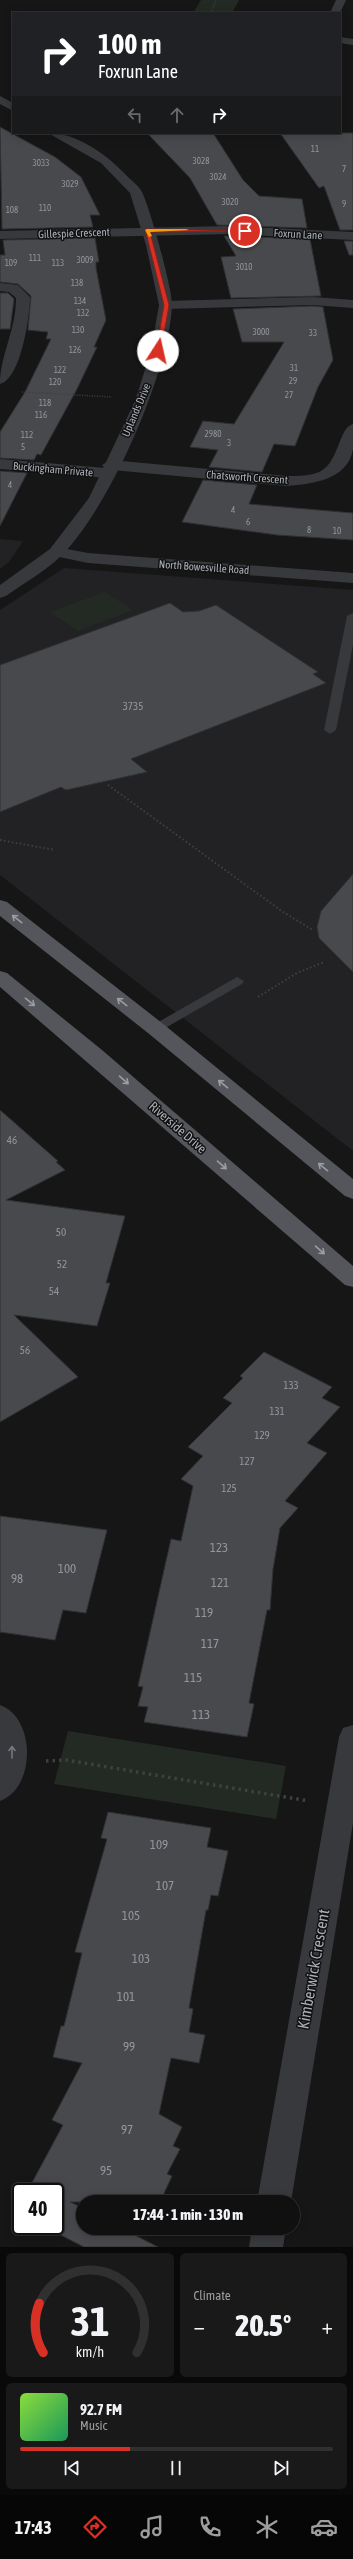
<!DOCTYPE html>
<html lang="en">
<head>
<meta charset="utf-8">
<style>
  body { margin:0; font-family:"Asap Condensed",sans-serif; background:#19191a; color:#f1f3f6; height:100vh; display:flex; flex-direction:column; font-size:15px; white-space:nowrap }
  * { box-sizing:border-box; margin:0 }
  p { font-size:13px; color:#9c9d9f }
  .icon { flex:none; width:22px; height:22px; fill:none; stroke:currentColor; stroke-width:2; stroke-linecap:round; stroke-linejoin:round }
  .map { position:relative; height:2247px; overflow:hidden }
  .sheet { display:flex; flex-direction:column; gap:6px; padding:6px; background:#090909; flex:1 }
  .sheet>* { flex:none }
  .guide { position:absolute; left:12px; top:12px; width:329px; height:122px; border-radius:0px; box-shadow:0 2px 10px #0003,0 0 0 1px #303031; background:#202124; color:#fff; overflow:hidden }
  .speed { position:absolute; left:12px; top:2183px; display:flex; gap:8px; font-size:20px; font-weight:700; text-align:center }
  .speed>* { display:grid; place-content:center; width:52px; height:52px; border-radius:50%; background:#101011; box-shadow:0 2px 10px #0003,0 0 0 1px #303031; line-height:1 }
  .speed .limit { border:2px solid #111; border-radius:6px; background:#fff; color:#111 }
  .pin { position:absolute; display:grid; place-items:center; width:34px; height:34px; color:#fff; margin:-17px; border:2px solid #fff; border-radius:50%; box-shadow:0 1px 4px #0007 }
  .me { position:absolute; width:44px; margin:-22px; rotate:10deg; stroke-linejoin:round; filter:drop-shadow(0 0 3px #0008) }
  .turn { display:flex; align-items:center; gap:14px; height:84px; padding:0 20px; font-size:18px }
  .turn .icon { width:52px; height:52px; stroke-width:2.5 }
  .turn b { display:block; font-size:28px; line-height:34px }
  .lanes { display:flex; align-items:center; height:38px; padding:0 20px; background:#0003; justify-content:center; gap:20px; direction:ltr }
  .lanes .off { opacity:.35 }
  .big { font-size:30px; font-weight:800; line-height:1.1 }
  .sheet .widget { flex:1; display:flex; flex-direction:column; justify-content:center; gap:6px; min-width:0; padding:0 14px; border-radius:6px; background:#19191a }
  .sheet .dial { align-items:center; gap:0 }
  .dial svg { height:104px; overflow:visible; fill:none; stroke:#303031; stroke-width:7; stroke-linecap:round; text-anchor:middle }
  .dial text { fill:#f1f3f6; stroke:none }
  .song { display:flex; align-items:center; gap:12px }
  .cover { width:48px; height:48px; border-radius:6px; background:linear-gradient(135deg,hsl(90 70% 55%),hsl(150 70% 35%)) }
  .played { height:4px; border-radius:2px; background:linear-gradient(90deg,#d93025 35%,#303031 35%) }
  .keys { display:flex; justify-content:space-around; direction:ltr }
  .heat { display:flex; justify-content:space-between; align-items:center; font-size:22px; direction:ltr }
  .sheet .tiles { flex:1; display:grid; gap:6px; grid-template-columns:1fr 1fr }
  .widget:last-child { grid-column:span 2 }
  .trip { position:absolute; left:76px; top:2195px; width:224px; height:40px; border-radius:20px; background:#101011; box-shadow:0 2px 10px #0003,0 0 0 1px #303031; font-weight:800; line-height:40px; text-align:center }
  .dock { display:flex; height:64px; justify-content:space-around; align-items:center; background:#060607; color:#9c9d9f }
  .dock .icon { width:28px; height:28px }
  .dock .on { color:#d93025 }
  .dock b { font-size:18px; color:#f1f3f6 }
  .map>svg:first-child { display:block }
  .built { fill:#222224 }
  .green { fill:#232a23 }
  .building { fill:#48494c; stroke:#303133 }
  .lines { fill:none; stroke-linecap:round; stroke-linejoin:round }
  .path-far2 { stroke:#3e4043; stroke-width:1.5; stroke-dasharray:1 1.5; stroke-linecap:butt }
  .path-far1 { stroke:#3e4043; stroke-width:2; stroke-dasharray:1.5 2.5; stroke-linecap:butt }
  .path { stroke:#3e4043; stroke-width:3.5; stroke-dasharray:2.5 4; stroke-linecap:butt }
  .service { fill:#37393c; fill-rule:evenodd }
  .minor { fill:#37393c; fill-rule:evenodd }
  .tertiary { fill:#37393c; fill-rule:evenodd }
  .primary { fill:#54565b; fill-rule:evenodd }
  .oneway { stroke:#999da4 }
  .oneway2 { stroke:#767a7f }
  .route { fill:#d93025; stroke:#8d1f18 }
  .slow { fill:#f59e0b }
  .labels { text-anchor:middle; stroke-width:3; stroke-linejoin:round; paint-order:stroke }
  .far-number-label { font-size:9px; fill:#92969c }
  .far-street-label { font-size:11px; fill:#aaafb6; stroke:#111112 }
  .number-label { font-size:11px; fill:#92969c }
  .street-label { font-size:13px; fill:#aaafb6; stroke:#111112 }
  .near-number-label { font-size:13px; fill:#92969c }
  .near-street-label { font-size:16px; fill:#aaafb6; stroke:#111112 }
</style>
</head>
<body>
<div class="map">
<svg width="353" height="2247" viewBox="0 0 353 2247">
  <rect width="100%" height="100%" fill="#161617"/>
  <!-- built -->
  <g class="built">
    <path d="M0 539 23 541 9 562 0 569Z"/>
    <path d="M64 568 353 590V1151L0 875V610Z"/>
  </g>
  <!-- green -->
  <g class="green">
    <path d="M201 0H239L232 13H193Z"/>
    <path d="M105 592 133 610 78 631 50 612Z"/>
    <path d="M68 1731 286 1766 276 1819 54 1784Z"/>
  </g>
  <!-- building -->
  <g class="building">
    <path d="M0 127 55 157 81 177 100 215H90L93 227 2 229Z"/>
    <path d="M147 133H213L243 180 259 196 302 199 307 228 217 225 190 178Z"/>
    <path d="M280 133H353V230H340L324 186 319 188Z"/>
    <path d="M224 236 310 239 321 296 231 298 221 257 236 256Z"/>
    <path d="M95 238 99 262H96V268L106 320 94 347H97L77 389 41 455 37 454 34 460 0 458V432L25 392 51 339H46L48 332 28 330 31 296 18 284 0 282V255H5L3 240Z"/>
    <path d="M344 241H353V255H349Z"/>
    <path d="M0 293H8L14 299 10 329H0Z"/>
    <path d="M313 306 323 307 333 360 318 387 295 446 274 444 262 472 209 467 218 450 190 447 203 421 234 424 284 342H242L233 309Z"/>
    <path d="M0 471 27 473 0 526Z"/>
    <path d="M203 480 257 485 249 504 353 513V540L277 535 182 522Z"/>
    <path d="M170 603 183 612 199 611 216 605 318 672 313 674 326 683 131 759 147 772 66 790 61 787 0 812V665Z"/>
    <path d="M353 874V972L319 938 317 927 321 911Z"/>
    <path d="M0 1110 58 1161 56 1162 65 1170 6 1200 125 1216 106 1283H110L97 1326 14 1315 78 1377 0 1422Z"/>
    <path d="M264 1352 332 1387 322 1398 340 1407 307 1443 327 1453 285 1501 298 1508 280 1528 273 1569 270 1610H267L249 1703 254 1704 247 1737 144 1722 148 1707 138 1706 143 1687 138 1686 171 1539 181 1541 193 1486 181 1479 203 1456 188 1447 232 1403 223 1398 243 1378 240 1376Z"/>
    <path d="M0 1516 107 1530 86 1613 63 1610 55 1640 0 1632Z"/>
    <path d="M108 1812 211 1828 207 1847 228 1851 218 1896 211 1895 208 1910H206L189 2008 193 2009 189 2032 205 2035 199 2063 171 2058 159 2114 182 2127 173 2146 180 2149 167 2174 172 2176 160 2202H70L83 2208V2228H121L158 2247H84L43 2226H55V2192H27L63 2125 52 2120 82 2063 53 2057 61 2026H64L82 1953 75 1952 107 1839 101 1838Z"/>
  </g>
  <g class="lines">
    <!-- path-far2 -->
    <g class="path-far2">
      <path d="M211 13 216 0"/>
      <path d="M22 392 112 397"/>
    </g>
    <!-- path-far1 -->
    <g class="path-far1">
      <path d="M108 785 283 912 313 930"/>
      <path d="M0 840 55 850"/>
      <path d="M258 997 297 973 324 962"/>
    </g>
    <!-- path -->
    <path class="path" d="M46 1761 66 1760 309 1801"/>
    <!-- service -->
    <g class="service">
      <path d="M353 613V645L336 730 330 734 324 730 347 616Z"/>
      <path d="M237 977 244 981 242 984 160 1031H150L148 1028Z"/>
    </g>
    <!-- minor -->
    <g class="minor">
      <path d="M336 0H346L340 13H330Z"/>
      <path d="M340 37 353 39V45L340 43Z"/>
      <path d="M48 133H61L55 136Z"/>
      <path d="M230 226 353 232V240L230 234 0 239V231Z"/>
      <path d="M0 283 18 285 30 297C30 316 21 379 0 384 0 355 16 331 16 298L9 292 0 291Z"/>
      <path d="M313 297 353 300V308L313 305 166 309 159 305 166 301Z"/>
      <path d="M353 424C353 432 353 441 353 449 348 480 312 484 287 486L112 470 115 473 107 478 0 469V459L105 468 102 465 110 460 287 476C298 476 311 476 321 471 339 461 339 427 353 424Z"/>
      <path d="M56 547 88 553 353 573V583L88 563 50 555 48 552Z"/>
      <path d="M0 1705C36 1718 36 1788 0 1801Z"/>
      <path d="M353 1725V1823L291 2202H257L339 1737 343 1728Z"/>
      <path d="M252 2228H286L283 2247H249Z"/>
    </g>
    <!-- tertiary -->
    <g class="tertiary">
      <path d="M0 96 13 103V111L0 104Z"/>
      <path d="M48 133C77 133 106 154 126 175 131 180 139 186 142 192 150 208 173 291 172 306 168 375 110 506 62 555 46 571 24 583 6 596L0 598V585L50 549 89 498 135 401 151 351 159 305 146 245 130 193 101 163Z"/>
    </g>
    <!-- primary -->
    <g class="primary">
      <path d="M0 900 7 902 162 1023 353 1179V1199L345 1196 148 1033 0 916Z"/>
      <path d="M0 971 7 973 102 1050 353 1266V1287L345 1285 0 987Z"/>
    </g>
  </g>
  <!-- one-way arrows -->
  <defs><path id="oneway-shaft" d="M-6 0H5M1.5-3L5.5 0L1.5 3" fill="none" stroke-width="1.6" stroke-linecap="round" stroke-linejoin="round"/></defs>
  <g class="oneway">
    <use href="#oneway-shaft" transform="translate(17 919) rotate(-142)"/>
    <use href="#oneway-shaft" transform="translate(30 1002) rotate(39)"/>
    <use href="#oneway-shaft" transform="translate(122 1002) rotate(-142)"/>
    <use href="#oneway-shaft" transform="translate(124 1080) rotate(41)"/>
    <use href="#oneway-shaft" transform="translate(223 1084) rotate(-141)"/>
    <use href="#oneway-shaft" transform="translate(222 1165) rotate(41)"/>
    <use href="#oneway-shaft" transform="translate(323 1167) rotate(-141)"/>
    <use href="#oneway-shaft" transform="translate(320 1250) rotate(41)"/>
  </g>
  <use class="oneway2" href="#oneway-shaft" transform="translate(12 1752) rotate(-90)"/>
  <!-- route -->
  <path class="route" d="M145 229 248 231 150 232 169 305 161 351 158 353 156 351 164 305Z"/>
  <!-- slow -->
  <path class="slow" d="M147 229H186L189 230 150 232 152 236 149 237 145 230Z"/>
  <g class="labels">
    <!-- far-number labels -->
    <g class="far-number-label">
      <text x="315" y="152">11</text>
      <text x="201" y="164">3028</text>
      <text x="41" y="166">3033</text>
      <text x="344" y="172">7</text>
      <text x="218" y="180">3024</text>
      <text x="70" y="187">3029</text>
      <text x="230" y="205">3020</text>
      <text x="344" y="207">9</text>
      <text x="45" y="211">110</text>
      <text x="12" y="213">108</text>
      <text x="35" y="261">111</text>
      <text x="85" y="263">3009</text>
      <text x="11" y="266">109</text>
      <text x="58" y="266">113</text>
      <text x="244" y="270">3010</text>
      <text x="77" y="286">138</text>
      <text x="80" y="304">134</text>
      <text x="83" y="316">132</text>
      <text x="78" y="333">130</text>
      <text x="261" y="335">3000</text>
      <text x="313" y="336">33</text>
      <text x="75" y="353">126</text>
      <text x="294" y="371">31</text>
      <text x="60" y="373">122</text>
      <text x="293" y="384">29</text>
      <text x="55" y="385">120</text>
      <text x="289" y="398">27</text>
      <text x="45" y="406">118</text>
      <text x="41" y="418">116</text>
      <text x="213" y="437">2980</text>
      <text x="27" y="438">112</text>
      <text x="229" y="446">3</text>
      <text x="23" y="450">5</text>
      <text x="10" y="488">4</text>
      <text x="233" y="513">4</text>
      <text x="248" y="525">6</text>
      <text x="309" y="533">8</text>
      <text x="337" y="534">10</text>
    </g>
    <!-- far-street labels -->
    <g class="far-street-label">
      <text transform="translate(74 233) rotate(-2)" y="4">Gillespie Crescent</text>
      <text transform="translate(298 234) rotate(3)" y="4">Foxrun Lane</text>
      <text transform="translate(136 410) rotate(-67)" y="4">Uplands Drive</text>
      <text transform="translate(53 469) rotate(5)" y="4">Buckingham Private</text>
      <text transform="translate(247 477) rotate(4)" y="4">Chatsworth Crescent</text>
      <text transform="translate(204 567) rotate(4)" y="4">North Bowesville Road</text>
    </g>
    <!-- number labels -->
    <g class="number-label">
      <text x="133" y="710">3735</text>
      <text x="12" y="1144">46</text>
      <text x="61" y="1236">50</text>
      <text x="62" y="1268">52</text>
      <text x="54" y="1295">54</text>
      <text x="25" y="1354">56</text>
      <text x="291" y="1389">133</text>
      <text x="277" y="1415">131</text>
      <text x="262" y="1439">129</text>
      <text x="247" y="1465">127</text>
      <text x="229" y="1492">125</text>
    </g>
    <!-- street labels -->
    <g class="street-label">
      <text transform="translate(178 1127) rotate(41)" y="5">Riverside Drive</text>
    </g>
    <!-- near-number labels -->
    <g class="near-number-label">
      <text x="219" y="1552">123</text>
      <text x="67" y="1573">100</text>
      <text x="17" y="1583">98</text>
      <text x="220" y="1587">121</text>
      <text x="204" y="1617">119</text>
      <text x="210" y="1648">117</text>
      <text x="193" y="1682">115</text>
      <text x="201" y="1719">113</text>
      <text x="159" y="1849">109</text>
      <text x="165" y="1890">107</text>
      <text x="131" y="1920">105</text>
      <text x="141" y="1963">103</text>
      <text x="126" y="2001">101</text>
      <text x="129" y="2051">99</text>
      <text x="127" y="2134">97</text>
      <text x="106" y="2175">95</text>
    </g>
    <!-- near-street labels -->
    <g class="near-street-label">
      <text transform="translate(313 1969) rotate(-80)" y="6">Kimberwick Crescent</text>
    </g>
  </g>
</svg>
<div class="speed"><div class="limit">40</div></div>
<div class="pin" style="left:245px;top:231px;background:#d93025"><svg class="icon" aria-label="arrive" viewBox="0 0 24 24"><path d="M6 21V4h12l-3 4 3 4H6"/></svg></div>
<svg class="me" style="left:158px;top:351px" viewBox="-20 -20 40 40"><circle r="19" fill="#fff"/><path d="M0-13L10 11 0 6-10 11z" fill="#d93025"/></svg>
<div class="trip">17:44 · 1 min · 130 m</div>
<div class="guide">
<div class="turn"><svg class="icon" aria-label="right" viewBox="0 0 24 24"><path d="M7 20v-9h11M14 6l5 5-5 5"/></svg><div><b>100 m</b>Foxrun Lane</div></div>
<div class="lanes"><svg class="icon off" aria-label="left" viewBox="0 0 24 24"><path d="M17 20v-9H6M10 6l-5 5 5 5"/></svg><svg class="icon off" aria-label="ahead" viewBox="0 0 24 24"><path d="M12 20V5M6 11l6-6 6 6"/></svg><svg class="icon" aria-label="right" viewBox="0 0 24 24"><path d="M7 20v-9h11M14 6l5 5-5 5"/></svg></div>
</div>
</div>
<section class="sheet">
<div class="tiles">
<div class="widget dial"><svg viewBox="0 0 100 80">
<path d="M14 69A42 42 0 1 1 86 69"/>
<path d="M14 69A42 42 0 0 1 11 31" stroke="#d93025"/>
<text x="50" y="56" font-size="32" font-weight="700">31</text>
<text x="50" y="72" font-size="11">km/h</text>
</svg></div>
<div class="widget"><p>Climate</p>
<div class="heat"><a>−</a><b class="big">20.5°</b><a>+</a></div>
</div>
<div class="widget">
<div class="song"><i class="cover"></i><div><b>92.7 FM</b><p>Music</p></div></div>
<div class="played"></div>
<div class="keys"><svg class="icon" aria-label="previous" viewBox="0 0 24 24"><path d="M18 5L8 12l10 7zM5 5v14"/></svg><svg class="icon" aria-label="pause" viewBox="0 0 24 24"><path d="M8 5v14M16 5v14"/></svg><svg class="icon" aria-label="next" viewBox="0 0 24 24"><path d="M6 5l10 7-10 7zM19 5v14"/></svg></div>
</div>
</div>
</section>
<nav class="dock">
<b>17:43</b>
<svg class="icon on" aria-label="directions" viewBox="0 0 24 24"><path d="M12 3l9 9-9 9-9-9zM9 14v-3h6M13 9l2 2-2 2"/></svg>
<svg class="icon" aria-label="music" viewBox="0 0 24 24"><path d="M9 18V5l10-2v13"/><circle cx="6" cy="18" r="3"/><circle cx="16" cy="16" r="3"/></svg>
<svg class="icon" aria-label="phone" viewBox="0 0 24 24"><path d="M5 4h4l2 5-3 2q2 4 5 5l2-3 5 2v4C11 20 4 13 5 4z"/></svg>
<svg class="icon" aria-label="climate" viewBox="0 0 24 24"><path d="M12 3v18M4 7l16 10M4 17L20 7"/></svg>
<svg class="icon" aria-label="car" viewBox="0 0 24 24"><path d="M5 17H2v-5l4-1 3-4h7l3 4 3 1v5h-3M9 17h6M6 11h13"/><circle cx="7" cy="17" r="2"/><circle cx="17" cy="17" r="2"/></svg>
</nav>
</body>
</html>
